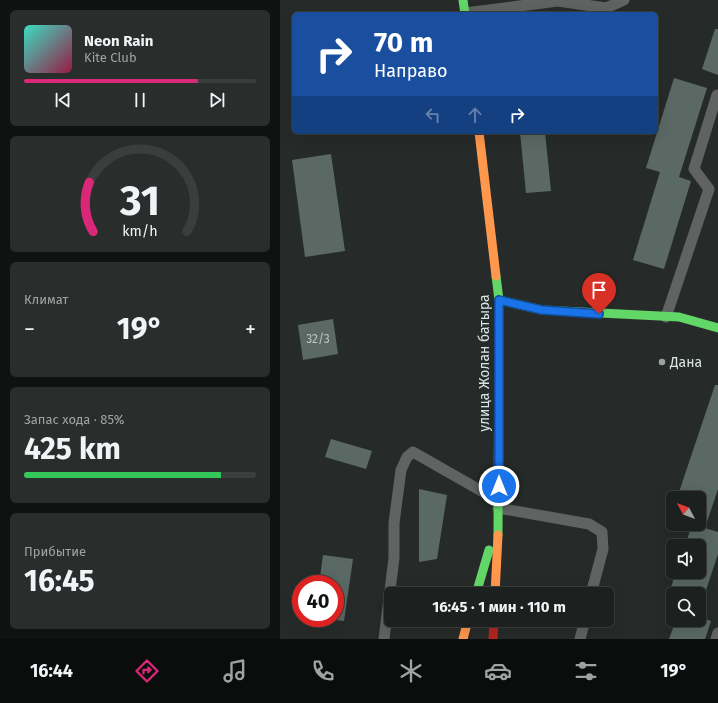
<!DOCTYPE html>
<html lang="ru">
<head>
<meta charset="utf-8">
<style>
  body { margin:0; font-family:"Fira Sans",sans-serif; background:#292d2c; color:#f1f3f6; height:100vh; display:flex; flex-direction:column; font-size:15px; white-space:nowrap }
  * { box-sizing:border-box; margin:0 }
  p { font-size:13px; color:#a0a3a4 }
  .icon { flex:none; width:22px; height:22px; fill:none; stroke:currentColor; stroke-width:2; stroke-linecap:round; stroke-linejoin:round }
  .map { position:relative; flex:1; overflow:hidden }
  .panel { display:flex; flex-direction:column; gap:10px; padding:10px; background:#0f1211; width:280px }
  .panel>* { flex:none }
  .banner { position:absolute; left:12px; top:12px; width:366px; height:122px; border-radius:6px; box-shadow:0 4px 16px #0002,0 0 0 1px #3a3e3d; background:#1a4fa0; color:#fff; overflow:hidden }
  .needle { width:26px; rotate:311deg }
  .buttons { position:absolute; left:386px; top:491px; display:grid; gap:8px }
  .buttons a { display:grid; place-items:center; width:40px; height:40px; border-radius:6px; background:#1c201f; box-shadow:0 4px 16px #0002,0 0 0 1px #3a3e3d; font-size:20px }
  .speed { position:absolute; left:12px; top:575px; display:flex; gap:8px; font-size:20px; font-weight:700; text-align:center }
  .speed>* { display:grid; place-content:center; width:52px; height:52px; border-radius:50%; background:#1c201f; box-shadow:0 4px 16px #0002,0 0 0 1px #3a3e3d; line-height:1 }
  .speed .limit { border:6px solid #d22; background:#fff; color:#111 }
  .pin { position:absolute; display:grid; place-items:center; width:34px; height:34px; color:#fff; margin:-41px -17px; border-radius:50% 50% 50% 0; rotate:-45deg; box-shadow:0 0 4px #0007 }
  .pin .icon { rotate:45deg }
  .me { position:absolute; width:44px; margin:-22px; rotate:0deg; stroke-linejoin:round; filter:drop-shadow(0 0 3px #0008) }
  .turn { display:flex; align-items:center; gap:14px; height:84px; padding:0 16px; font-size:18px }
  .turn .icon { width:52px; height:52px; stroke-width:2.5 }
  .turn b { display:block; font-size:28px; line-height:34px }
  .lanes { display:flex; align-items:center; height:38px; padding:0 16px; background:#0003; justify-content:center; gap:20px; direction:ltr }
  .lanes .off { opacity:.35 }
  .big { font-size:30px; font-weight:700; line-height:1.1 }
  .panel .tile { flex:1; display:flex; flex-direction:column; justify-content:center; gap:6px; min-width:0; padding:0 14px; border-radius:6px; background:#292d2c }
  .panel .dial { align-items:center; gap:0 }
  .dial svg { height:104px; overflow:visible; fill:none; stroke:#3a3e3d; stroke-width:7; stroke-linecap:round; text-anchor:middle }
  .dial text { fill:#f1f3f6; stroke:none }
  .song { display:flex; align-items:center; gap:12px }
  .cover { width:48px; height:48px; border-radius:6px; background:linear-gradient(135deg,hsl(170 70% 55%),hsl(340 70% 35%)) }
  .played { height:4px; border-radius:2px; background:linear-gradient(90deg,#db2777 75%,#3a3e3d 75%) }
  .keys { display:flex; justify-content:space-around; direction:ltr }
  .heat { display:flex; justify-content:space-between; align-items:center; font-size:22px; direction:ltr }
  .charge { height:6px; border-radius:3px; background:linear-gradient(90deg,#34c759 85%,#3a3e3d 0) }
  .trip { position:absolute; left:104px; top:587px; width:230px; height:40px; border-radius:6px; background:#1c201f; box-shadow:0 4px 16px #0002,0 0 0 1px #3a3e3d; font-weight:700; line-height:40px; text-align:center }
  .dock { display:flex; height:64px; justify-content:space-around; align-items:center; background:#0b0d0c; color:#a0a3a4 }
  .dock .icon { width:28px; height:28px }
  .dock .active { color:#db2777 }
  .dock b { font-size:18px; color:#f1f3f6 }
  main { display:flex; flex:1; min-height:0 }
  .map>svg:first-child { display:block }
  .building { fill:#5a6964 }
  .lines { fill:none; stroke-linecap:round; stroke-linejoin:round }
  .lane { stroke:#616262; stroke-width:11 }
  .fast { stroke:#63d668; stroke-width:9 }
  .slow { stroke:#ff974d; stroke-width:9 }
  .jam { stroke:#b3261e; stroke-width:9 }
  .route-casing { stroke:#114b97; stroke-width:10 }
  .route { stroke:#1a73e8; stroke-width:7 }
  .poi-dot { fill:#9da3a1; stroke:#242d2a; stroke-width:1.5 }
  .labels { text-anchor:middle; stroke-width:4; stroke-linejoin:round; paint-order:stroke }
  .number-label { font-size:12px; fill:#bcc4c2 }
  .poi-label { font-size:14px; fill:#dde3e1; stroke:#242d2a; text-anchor:start }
  .street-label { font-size:14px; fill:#dde3e1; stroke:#242d2a }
</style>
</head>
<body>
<main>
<section class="panel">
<div class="tile">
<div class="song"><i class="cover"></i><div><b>Neon Rain</b><p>Kite Club</p></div></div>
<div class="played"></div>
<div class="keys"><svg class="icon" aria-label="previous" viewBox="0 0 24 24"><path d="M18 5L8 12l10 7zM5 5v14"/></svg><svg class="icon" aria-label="pause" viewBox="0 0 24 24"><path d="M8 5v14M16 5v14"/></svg><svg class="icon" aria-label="next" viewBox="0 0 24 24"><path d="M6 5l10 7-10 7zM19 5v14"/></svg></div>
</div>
<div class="tile dial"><svg viewBox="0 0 100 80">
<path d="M14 69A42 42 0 1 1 86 69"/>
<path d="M14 69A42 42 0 0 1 11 31" stroke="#db2777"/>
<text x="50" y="56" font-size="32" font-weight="700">31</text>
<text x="50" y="72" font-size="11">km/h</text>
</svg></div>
<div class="tile"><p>Климат</p>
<div class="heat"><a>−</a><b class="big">19°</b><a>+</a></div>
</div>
<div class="tile"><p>Запас хода · 85%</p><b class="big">425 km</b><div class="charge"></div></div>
<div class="tile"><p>Прибытие</p><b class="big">16:45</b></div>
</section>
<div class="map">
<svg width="438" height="639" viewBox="0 0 438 639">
  <rect width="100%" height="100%" fill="#262b29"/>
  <!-- building -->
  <g class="building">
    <path d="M435 29H438V75L422 69Z"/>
    <path d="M394 78 427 88 399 177 411 181 384 269 353 260 380 172 366 168Z"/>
    <path d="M240 132H265L271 191 246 193Z"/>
    <path d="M51 154 65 251 25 257 12 160Z"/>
    <path d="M53 319 58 354 23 360 18 325Z"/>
    <path d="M435 385H438V489L426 525 419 523V498H397Z"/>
    <path d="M51 439 92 451 86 469 45 457Z"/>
    <path d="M139 489 167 495 157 559 139 562Z"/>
    <path d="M412 524 438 532V554L419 611V594H393V605L386 603 396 572H419V546H405Z"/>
    <path d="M43 555 73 559 64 621 55 620V584H39Z"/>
    <path d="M419 617 431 621 425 639H389L396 620H419Z"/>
  </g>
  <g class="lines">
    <!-- lane -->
    <g class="lane">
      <path d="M185 13 278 1 326 8 344 0"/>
      <path d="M386 317 429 189 414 169 437 95"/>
      <path d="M218 508 309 524 322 532 323 549 311 594"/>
      <path d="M104 639 114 558V523L121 470 127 457 133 452 219 501"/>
      <path d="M300 639 305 620"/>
      <path d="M436 639 438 633"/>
    </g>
    <!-- fast -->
    <g class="fast">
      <path d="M183 0 185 14"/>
      <path d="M216 276 219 300 218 535"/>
      <path d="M219 300 262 310 399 317 438 328"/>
      <path d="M196 594 209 550"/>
    </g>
    <!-- slow -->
    <g class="slow">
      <path d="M199 132 216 276"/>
      <path d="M215 594 218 535"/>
      <path d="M183 639 188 620"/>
    </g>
    <!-- jam -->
    <path class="jam" d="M213 639 214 620"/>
  </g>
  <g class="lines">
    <!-- route casing -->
    <g class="route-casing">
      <path id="route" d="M219 486V300L262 310 319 314"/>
    </g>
    <!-- route -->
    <use href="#route" class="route"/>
  </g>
  <!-- markers -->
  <circle class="poi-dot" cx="382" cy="362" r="4"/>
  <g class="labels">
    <!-- number labels -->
    <g class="number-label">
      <text x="38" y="343">32/3</text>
    </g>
    <!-- poi labels -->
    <g class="poi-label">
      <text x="390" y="367">Дана</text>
    </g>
    <!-- street labels -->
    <g class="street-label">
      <text transform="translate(204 363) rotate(-90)" y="5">улица Жолан батыра</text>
    </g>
  </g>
</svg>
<div class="buttons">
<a><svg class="needle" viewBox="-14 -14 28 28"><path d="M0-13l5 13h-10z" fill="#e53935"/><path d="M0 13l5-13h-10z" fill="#a0a3a4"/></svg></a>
<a><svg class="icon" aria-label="sound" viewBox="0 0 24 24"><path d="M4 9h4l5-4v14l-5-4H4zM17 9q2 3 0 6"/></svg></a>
<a><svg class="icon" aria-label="search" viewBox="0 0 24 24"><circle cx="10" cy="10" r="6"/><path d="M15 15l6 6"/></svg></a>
</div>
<div class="speed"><div class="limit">40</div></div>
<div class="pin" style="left:319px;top:314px;background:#d93025"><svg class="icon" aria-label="arrive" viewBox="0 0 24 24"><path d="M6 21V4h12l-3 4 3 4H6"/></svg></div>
<svg class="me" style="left:219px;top:486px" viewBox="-20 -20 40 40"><circle r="17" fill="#1a73e8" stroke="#fff" stroke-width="3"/><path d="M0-11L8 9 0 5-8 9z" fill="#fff"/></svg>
<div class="trip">16:45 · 1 мин · 110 m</div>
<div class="banner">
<div class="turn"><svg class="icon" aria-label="right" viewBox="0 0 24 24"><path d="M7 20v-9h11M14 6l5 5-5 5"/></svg><div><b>70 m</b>Направо</div></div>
<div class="lanes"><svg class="icon off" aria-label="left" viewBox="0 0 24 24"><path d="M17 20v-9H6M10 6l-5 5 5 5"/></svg><svg class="icon off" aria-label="ahead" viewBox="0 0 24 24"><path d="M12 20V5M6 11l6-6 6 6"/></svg><svg class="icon" aria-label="right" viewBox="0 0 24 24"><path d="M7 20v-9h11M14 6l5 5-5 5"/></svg></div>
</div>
</div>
</main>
<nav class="dock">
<b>16:44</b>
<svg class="icon active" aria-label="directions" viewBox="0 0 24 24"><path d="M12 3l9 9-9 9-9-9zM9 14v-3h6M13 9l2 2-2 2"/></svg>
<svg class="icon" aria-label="music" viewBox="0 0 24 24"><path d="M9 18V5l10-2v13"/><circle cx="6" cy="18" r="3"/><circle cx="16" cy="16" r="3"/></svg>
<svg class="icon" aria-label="phone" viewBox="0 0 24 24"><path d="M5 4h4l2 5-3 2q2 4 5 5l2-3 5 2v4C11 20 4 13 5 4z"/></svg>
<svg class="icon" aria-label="climate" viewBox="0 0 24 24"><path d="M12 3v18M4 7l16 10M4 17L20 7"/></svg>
<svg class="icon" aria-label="car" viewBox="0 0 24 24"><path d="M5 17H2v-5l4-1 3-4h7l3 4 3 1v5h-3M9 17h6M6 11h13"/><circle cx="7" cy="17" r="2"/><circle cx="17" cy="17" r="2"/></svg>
<svg class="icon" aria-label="filters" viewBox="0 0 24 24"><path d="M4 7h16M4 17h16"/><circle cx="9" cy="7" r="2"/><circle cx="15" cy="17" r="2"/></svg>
<b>19°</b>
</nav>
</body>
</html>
